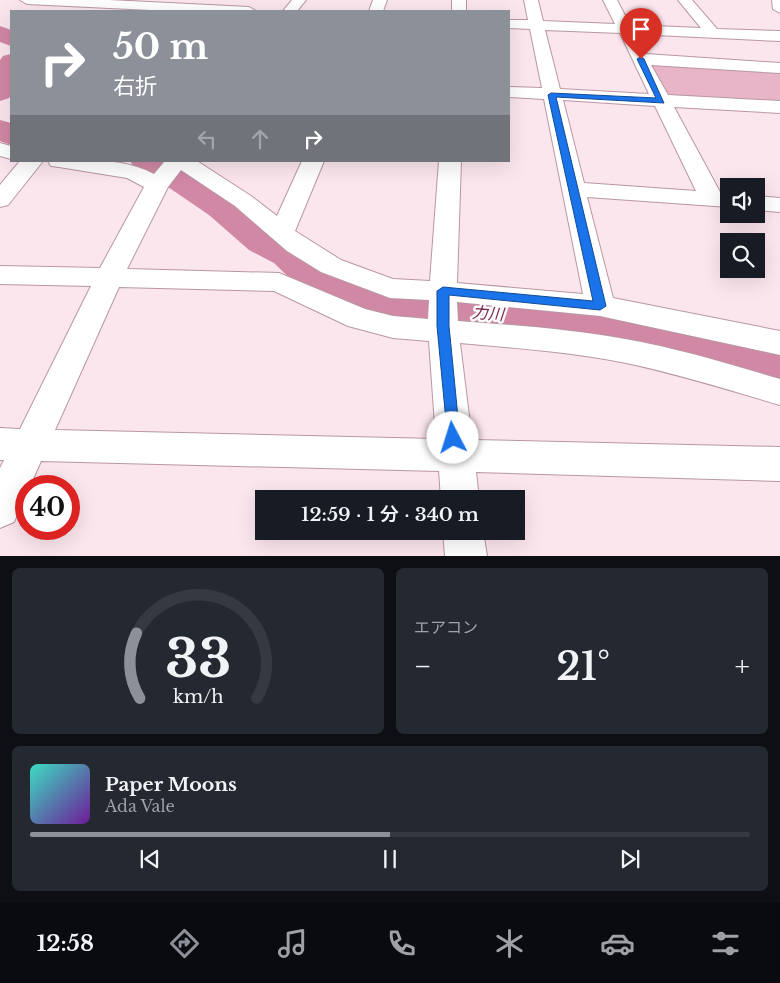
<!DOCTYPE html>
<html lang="ja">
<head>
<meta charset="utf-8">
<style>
  body { margin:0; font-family:"Libre Baskerville","Noto Sans JP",serif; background:#242831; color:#f1f3f6; height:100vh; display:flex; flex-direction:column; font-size:19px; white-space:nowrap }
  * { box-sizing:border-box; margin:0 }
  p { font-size:16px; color:#9ea1a6 }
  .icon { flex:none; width:28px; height:28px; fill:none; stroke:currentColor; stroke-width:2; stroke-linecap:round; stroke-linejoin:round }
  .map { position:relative; height:556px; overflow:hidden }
  .drawer { display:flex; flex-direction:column; gap:12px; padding:12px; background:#0d0f14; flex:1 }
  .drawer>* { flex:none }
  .guide { position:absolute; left:10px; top:10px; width:500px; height:152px; border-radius:0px; box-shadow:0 5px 20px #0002; background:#8c9099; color:#fff; overflow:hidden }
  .buttons { position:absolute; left:720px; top:178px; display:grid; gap:10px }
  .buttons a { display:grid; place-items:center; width:45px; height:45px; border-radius:0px; background:#171b24; box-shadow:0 5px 20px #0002; font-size:25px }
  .speed { position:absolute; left:15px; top:475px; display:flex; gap:10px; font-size:25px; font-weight:700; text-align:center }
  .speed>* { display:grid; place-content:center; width:65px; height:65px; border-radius:50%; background:#171b24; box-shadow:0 5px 20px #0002; line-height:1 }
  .speed .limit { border:8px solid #d22; background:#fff; color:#111 }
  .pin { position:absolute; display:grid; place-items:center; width:42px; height:42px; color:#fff; margin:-51px -21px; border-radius:50% 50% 50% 0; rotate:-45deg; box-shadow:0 0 5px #0007 }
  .pin .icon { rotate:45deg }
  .me { position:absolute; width:55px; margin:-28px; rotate:355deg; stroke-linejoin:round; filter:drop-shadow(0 0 4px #0008) }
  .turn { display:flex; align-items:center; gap:18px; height:105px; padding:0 20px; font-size:22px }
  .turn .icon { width:65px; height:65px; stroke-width:2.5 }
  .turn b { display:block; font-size:35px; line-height:42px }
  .lanes { display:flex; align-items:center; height:48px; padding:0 20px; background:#0003; justify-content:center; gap:25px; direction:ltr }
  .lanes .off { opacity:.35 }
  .big { font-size:38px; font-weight:600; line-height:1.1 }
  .drawer .widget { flex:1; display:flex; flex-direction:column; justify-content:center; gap:8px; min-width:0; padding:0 18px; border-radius:8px; background:#242831 }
  .drawer .dial { align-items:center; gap:0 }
  .dial svg { height:130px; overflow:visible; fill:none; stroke:#363941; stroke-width:7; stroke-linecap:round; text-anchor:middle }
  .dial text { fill:#f1f3f6; stroke:none }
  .song { display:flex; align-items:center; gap:15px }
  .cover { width:60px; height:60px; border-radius:8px; background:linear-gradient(135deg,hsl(170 70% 55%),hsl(280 70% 35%)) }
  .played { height:5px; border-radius:2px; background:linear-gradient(90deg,#8c9099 50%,#363941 50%) }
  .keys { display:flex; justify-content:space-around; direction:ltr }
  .heat { display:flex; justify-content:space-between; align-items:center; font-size:28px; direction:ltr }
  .drawer .tiles { flex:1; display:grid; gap:12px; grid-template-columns:1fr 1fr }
  .widget:last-child { grid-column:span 2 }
  .trip { position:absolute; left:255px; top:490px; width:270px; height:50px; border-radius:0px; background:#171b24; box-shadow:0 5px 20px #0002; font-weight:600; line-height:50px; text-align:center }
  .tabs { display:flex; height:80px; justify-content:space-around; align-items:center; background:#090b0e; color:#9ea1a6 }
  .tabs .icon { width:35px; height:35px }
  .tabs .active { color:#8c9099 }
  .tabs b { font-size:22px; color:#f1f3f6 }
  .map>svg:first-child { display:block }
  .green { fill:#e8b4c7 }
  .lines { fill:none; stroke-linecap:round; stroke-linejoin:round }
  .river { fill:#d188a5; fill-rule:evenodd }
  .minor-casing { stroke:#b897a3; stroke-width:2 }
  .minor { fill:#fff; fill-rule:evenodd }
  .route { fill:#1a73e8; stroke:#114b97 }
  .labels { text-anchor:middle; stroke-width:5; stroke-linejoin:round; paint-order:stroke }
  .water-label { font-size:16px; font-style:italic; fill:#79244d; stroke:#fafafa }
</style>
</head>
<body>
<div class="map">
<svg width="780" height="556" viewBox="0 0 780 556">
  <rect width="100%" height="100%" fill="#fce6ee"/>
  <!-- green -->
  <path class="green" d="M651 64 780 72V104L665 100Z"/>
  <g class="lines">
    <!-- river -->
    <g class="river">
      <path d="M0 26 11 30V46L0 42Z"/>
      <path d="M11 54V95L9 98 0 101V60L3 56Z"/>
      <path d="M0 120 11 123V145L0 141Z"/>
      <path d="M130 161H172L233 201 275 234 300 247 334 276 394 296H475L560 304 652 319 780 354V390L652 351 560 334 475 326H392L377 321 306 294 274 263 249 250 209 215 146 172 134 167Z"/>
    </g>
    <!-- minor casing -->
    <g class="minor-casing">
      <g id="minor">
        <path d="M20 0H109L249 7 256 11H171L27 4Z"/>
        <path d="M292 0H306L297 11H283Z"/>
        <path d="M373 0H387L383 11H369Z"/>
        <rect x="452" y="0" width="14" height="11"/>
        <path d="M524 0H538L543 21 615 24 603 0H617L630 25 701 28 678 0H692L717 29 780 31V41L635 34 646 54 780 63V73L651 65 668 95 780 101V113L674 107 720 192 729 193V207L587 197 613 298 780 331V355L600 316 457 302 458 321C514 325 570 329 625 339 677 348 729 364 780 379V405C729 390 678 374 626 363 572 352 515 348 460 343L472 440 780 447V481L476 472 479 499H441L439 471 41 461 30 486H26V494L14 522 0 528V468L4 460H0V428L20 429 91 286 0 284V266L100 268 144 187 127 178 59 167 51 166 48 161C84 161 122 157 154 174L165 161H197L251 196 277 216 302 161H324L295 231 341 260 393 279 430 281 439 161H461L457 283 583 294 544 99 509 97V87L542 88 530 29 509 28V20H528ZM545 30 620 33 649 94 560 89ZM563 100 655 106 696 191 584 183ZM181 170 235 206 287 251 321 272 390 298 429 300 428 319 393 316 365 309 279 273 127 269 168 187ZM119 287 274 291 348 326 393 338 429 341 436 439 55 430Z"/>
        <path d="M772 0H780V13L773 9Z"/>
        <path d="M0 143 11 146V159L0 156Z"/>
        <path d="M20 161H43L8 205 0 207V185Z"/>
        <path d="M756 196 780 198V212L756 210Z"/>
        <path d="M443 531H483L487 556H445Z"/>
      </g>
    </g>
    <!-- minor -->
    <use href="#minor" class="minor"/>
  </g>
  <!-- route -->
  <path class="route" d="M641 57 644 59 664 103 556 97 606 306 600 310 449 295V326L460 438 458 442 453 444 448 442 437 326V291L443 287 593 301 548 95 551 93 656 98 637 59Z"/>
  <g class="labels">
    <!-- water labels -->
    <g class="water-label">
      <text transform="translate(488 313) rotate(4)" y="6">力川</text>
    </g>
  </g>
</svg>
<div class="buttons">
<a><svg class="icon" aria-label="sound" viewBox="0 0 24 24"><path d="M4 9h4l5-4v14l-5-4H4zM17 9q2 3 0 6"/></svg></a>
<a><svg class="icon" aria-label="search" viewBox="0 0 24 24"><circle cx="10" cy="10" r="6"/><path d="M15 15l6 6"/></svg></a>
</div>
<div class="speed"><div class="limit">40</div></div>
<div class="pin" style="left:641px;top:59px;background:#d93025"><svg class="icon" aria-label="arrive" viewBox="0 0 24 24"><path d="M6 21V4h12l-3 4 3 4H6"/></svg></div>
<svg class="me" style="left:453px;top:438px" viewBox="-20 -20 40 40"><circle r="19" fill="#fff"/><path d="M0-13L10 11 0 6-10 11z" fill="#1a73e8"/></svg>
<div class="trip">12:59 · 1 分 · 340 m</div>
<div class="guide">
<div class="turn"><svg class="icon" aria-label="right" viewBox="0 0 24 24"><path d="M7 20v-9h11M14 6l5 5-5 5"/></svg><div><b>50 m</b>右折</div></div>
<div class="lanes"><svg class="icon off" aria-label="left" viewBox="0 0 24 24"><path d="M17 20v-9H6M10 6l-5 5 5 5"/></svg><svg class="icon off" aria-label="ahead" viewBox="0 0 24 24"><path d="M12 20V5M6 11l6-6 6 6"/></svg><svg class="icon" aria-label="right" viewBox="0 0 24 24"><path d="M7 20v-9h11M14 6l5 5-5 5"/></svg></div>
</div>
</div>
<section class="drawer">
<div class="tiles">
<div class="widget dial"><svg viewBox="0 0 100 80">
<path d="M14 69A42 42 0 1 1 86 69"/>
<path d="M14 69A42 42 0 0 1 12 29" stroke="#8c9099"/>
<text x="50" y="56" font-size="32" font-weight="700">33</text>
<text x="50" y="72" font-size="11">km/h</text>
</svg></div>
<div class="widget"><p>エアコン</p>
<div class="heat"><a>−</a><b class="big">21°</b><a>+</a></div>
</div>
<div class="widget">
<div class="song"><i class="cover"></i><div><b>Paper Moons</b><p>Ada Vale</p></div></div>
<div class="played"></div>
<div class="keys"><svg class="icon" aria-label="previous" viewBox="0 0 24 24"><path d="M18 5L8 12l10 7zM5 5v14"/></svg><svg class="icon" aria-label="pause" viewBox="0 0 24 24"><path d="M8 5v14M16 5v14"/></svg><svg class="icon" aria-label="next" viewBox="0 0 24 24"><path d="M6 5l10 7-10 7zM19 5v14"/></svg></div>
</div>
</div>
</section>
<nav class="tabs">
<b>12:58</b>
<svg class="icon active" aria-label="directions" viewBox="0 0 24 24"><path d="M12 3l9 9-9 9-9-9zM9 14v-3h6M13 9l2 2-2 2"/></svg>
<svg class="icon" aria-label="music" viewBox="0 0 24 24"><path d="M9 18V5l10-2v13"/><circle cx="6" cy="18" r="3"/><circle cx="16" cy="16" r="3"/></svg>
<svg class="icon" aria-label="phone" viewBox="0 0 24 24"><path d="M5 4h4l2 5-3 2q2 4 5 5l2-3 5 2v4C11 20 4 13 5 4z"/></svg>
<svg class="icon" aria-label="climate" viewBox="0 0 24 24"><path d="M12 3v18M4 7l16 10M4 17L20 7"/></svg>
<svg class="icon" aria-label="car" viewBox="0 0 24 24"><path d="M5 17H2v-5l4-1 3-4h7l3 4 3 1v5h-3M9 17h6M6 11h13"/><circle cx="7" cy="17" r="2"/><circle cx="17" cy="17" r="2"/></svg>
<svg class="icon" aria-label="filters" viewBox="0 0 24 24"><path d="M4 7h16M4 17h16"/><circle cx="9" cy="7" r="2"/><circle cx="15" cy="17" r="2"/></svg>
</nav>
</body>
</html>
